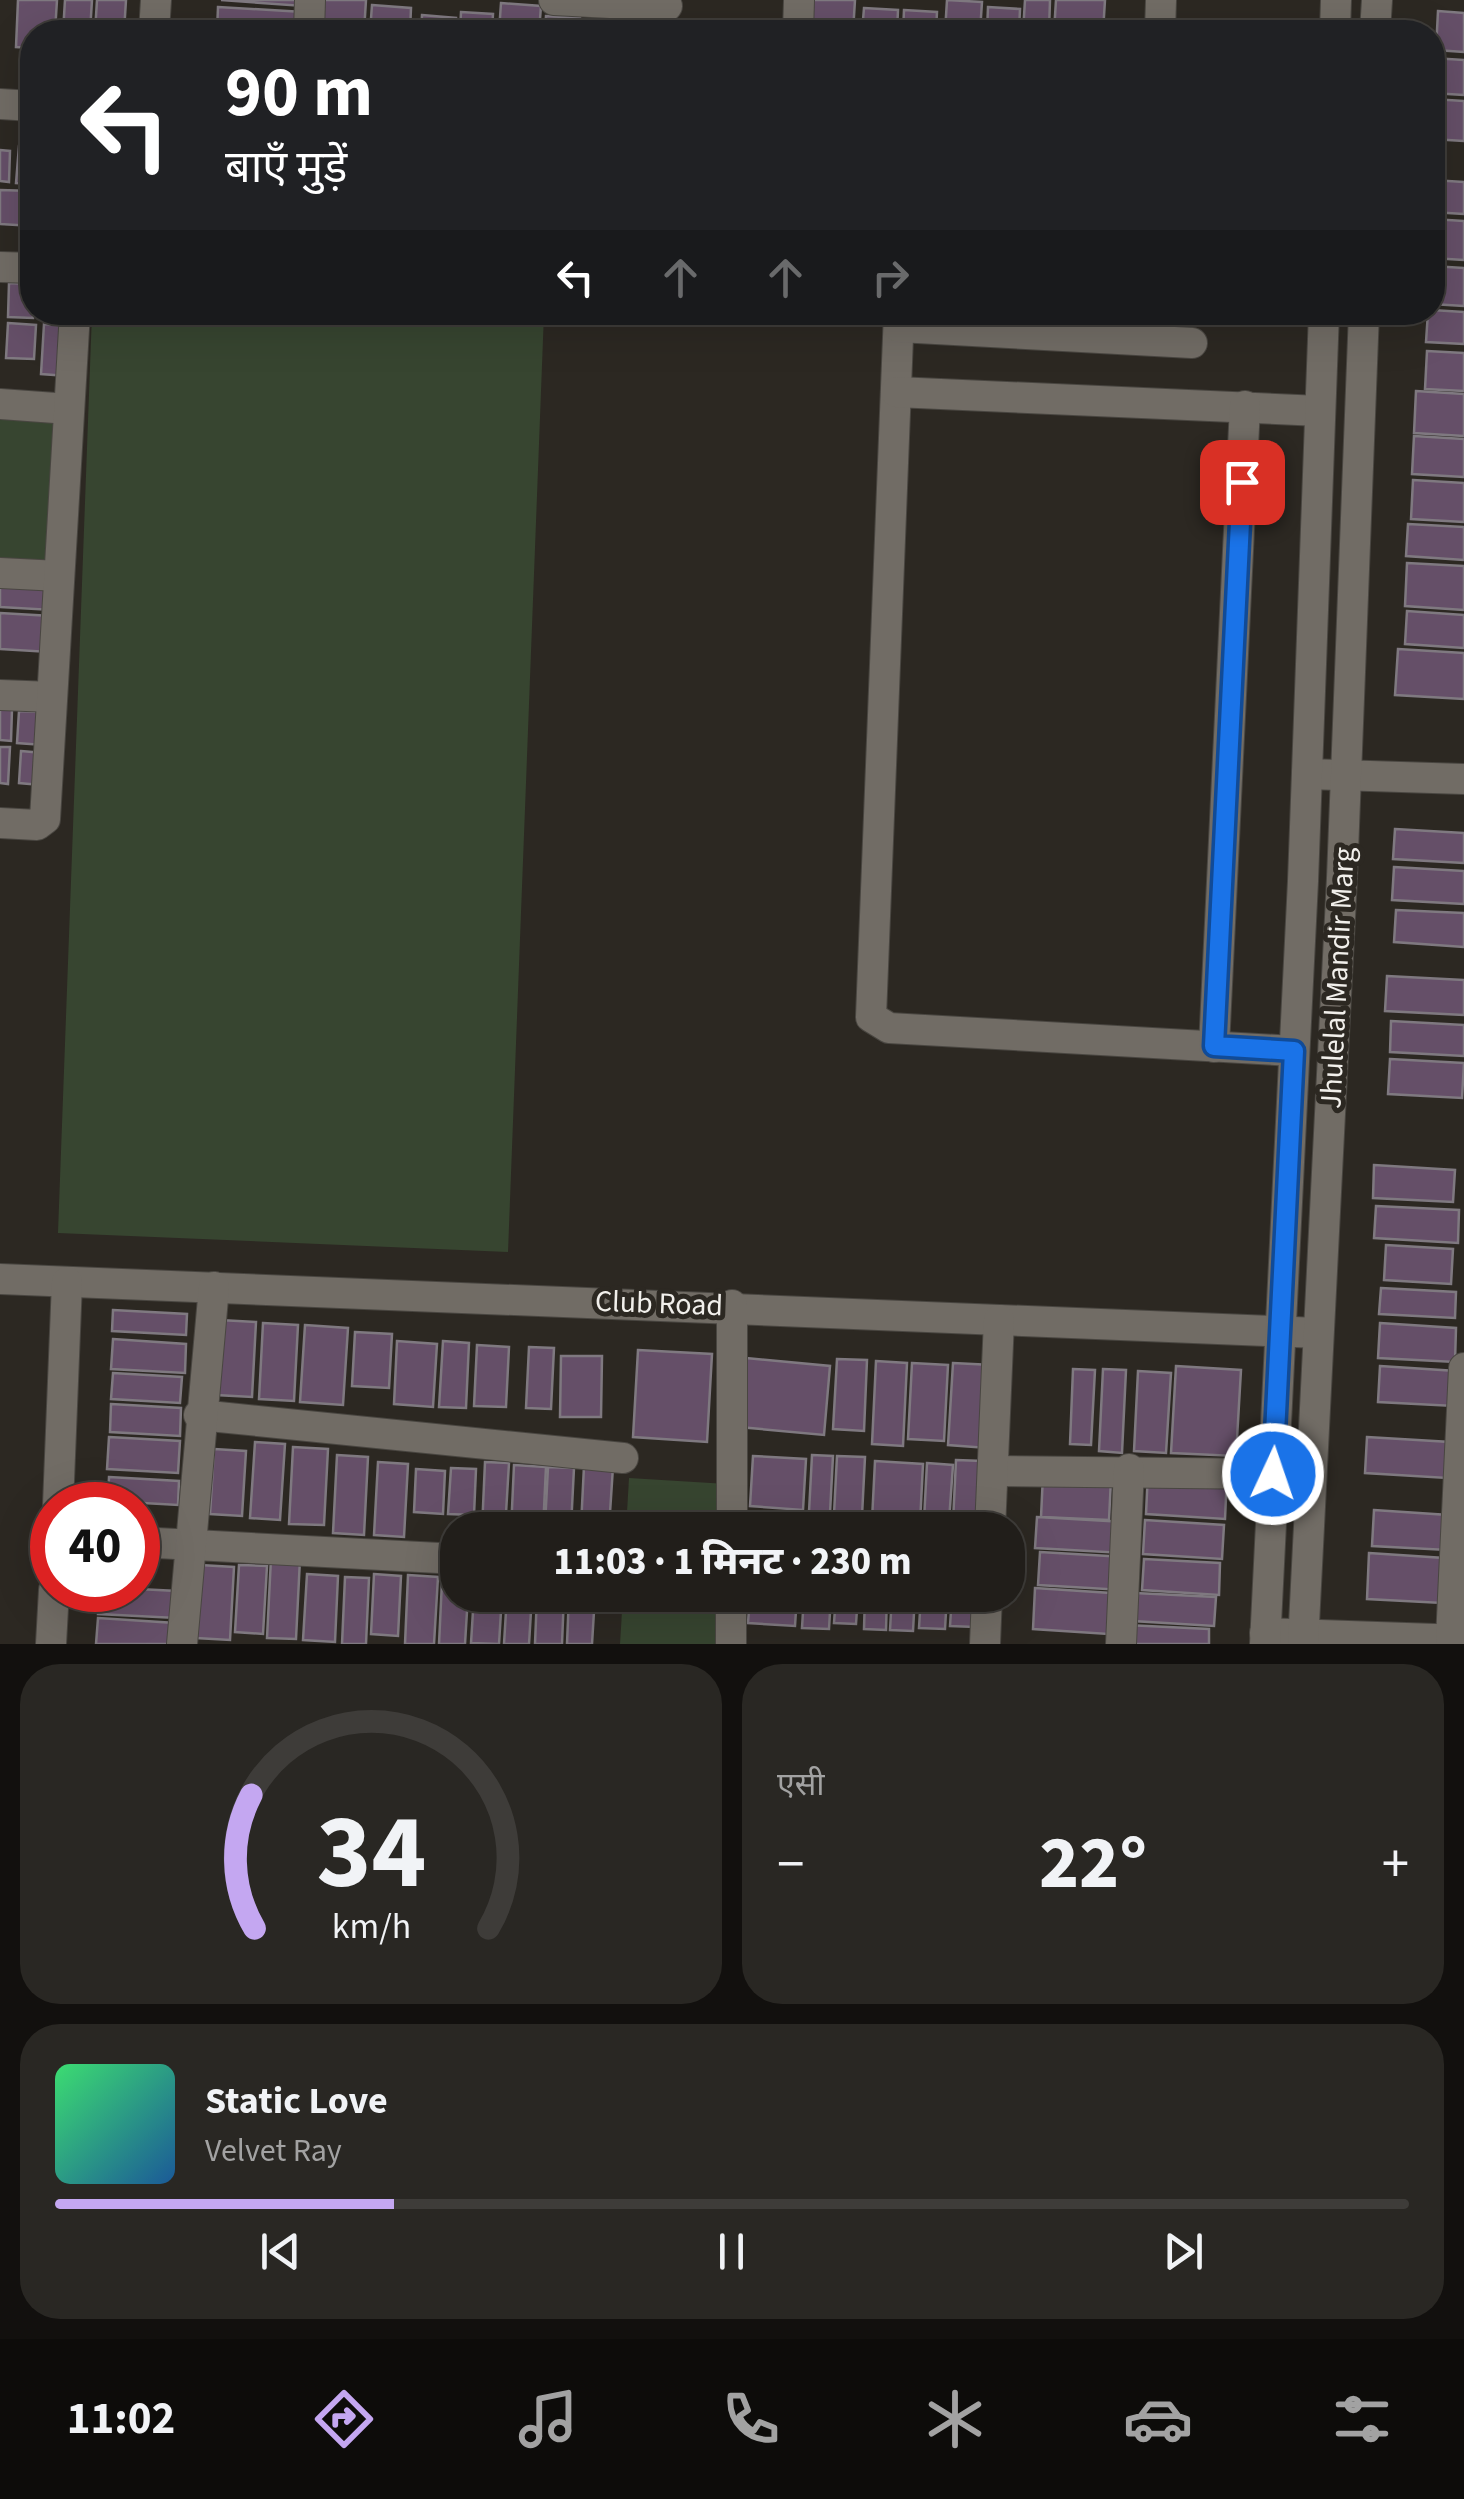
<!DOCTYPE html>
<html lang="hi">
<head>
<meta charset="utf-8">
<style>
  body { margin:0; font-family:"Source Sans 3","Noto Sans Devanagari",sans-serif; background:#292723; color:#f1f3f6; height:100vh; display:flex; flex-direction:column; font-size:38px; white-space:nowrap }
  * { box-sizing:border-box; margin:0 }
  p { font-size:32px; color:#a2a2a2 }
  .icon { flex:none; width:55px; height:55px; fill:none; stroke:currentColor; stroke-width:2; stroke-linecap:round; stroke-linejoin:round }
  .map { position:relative; height:1644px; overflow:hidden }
  .details { display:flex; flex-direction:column; gap:20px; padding:20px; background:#12100e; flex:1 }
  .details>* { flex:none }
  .guide { position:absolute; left:20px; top:20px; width:1425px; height:305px; border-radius:40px; box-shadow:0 10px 40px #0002,0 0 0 2px #3e3c39; background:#202124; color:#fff; overflow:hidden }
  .speed { position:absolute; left:30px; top:1482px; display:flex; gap:20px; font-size:50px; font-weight:700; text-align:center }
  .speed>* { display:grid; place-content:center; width:130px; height:130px; border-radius:50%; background:#211e1a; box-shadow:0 10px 40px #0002,0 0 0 2px #3e3c39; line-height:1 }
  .speed .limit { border:15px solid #d22; background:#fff; color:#111 }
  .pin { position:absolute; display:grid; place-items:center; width:85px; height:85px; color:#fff; margin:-42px; border-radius:20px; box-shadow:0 5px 15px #0006 }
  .me { position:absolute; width:110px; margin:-55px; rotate:3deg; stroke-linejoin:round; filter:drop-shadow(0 0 8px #0008) }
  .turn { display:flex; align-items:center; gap:35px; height:210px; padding:0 40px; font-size:45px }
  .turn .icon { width:130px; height:130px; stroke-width:2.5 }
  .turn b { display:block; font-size:70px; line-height:85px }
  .lanes { display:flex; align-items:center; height:95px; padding:0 40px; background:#0003; justify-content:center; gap:50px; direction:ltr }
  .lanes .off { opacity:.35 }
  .big { font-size:75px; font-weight:800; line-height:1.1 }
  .details .widget { flex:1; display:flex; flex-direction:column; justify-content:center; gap:15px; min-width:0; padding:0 35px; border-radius:40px; background:#292723 }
  .details .dial { align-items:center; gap:0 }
  .dial svg { height:260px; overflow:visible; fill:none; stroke:#3e3c39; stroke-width:7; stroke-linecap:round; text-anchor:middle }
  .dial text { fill:#f1f3f6; stroke:none }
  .song { display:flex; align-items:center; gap:30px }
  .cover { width:120px; height:120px; border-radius:15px; background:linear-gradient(135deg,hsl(140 70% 55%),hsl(210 70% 35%)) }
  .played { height:10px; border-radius:5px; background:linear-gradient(90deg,#c4a7f1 25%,#3e3c39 25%) }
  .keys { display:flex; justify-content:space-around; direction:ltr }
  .heat { display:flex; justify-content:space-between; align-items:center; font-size:55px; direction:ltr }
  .details .tiles { flex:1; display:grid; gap:20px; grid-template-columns:1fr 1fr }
  .widget:last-child { grid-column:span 2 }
  .trip { position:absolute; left:440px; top:1512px; width:585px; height:100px; border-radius:40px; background:#211e1a; box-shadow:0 10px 40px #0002,0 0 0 2px #3e3c39; font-weight:800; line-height:100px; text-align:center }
  .tabs { display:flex; height:160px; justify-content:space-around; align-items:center; background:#0d0c0a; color:#a2a2a2 }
  .tabs .icon { width:70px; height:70px }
  .tabs .active { color:#c4a7f1 }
  .tabs b { font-size:45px; color:#f1f3f6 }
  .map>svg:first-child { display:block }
  .green { fill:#374530 }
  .building { fill:#654f68; stroke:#7f7980; stroke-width:2.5 }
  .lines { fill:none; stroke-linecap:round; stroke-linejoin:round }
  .minor-casing { stroke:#494641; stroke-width:32 }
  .tertiary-casing { stroke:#494641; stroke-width:32 }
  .minor { stroke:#716c65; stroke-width:30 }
  .tertiary { stroke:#716c65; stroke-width:30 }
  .route-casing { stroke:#114b97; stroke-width:25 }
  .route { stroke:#1a73e8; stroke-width:18 }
  .labels { text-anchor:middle; stroke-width:10; stroke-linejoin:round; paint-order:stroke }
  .street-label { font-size:30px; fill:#f1efeb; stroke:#2c2822 }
</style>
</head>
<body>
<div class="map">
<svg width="1464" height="1644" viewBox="0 0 1464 1644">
  <rect width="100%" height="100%" fill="#2c2822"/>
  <!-- green -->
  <g class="green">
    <path d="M92 313H544L508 1252 58 1233Z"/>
    <path d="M0 417 58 420 49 566 0 563Z"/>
    <path d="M629 1478 727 1484 725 1530H626Z"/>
    <path d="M623 1595H722L719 1644H620Z"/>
  </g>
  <!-- building -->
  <g class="building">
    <path d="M18 0H57L55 32H32V48L16 47Z"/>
    <path d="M65 0H92L90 32H63Z"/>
    <path d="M97 0H126L124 32H95Z"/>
    <path d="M221 0H304L303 6Z"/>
    <path d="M321 0H366L364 32H319Z"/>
    <path d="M813 0H855L853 32H811Z"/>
    <path d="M947 0 982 2 980 32H945Z"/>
    <path d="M1025 0H1050L1049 32H1023Z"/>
    <path d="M1056 0H1105L1103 32H1054Z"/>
    <path d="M501 3 541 6 539 32H499Z"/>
    <path d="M372 5 411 8 410 32H370Z"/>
    <path d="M218 7 303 12 302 32H217Z"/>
    <path d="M988 7 1020 9 1019 32H987Z"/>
    <path d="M864 8 898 10 897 32H862Z"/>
    <path d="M904 10 937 12 936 32H903Z"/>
    <path d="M1438 11 1464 13V52L1436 50Z"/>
    <path d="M461 12 493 14 492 32H460Z"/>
    <path d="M422 15 456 18 455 32H421Z"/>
    <path d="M546 16 580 18 579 32H545Z"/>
    <path d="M624 17 656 18 655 32H623Z"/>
    <path d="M586 21 619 23 618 32H585Z"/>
    <path d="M1118 21 1156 23V32H1118Z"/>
    <path d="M1432 58 1464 60V95L1432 93Z"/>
    <path d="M1432 99 1464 101V141L1432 139Z"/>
    <path d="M19 146 32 147V184L16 183Z"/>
    <path d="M0 150 10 151 9 182 0 181Z"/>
    <path d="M1432 180 1464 182V214L1432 212Z"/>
    <path d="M0 190 32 191V226L0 224Z"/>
    <path d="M1432 219 1464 221V260L1432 258Z"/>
    <path d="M1432 266 1464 268V306L1432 304Z"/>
    <path d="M9 283 32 284 33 318 8 317Z"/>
    <path d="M1432 310 1464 312V344L1426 342 1428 312Z"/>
    <path d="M8 323 36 325 34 359 6 358Z"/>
    <path d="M44 324 70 326 67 376 41 374Z"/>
    <path d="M1427 351 1464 353V391L1425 389Z"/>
    <path d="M1416 391 1464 394V436L1414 433Z"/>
    <path d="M1414 436 1464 439V477L1412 474Z"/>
    <path d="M1413 480 1464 483V522L1411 519Z"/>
    <path d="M1408 524 1464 527V560L1406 556Z"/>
    <path d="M1407 563 1464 566V610L1405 606Z"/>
    <path d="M0 578 54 581 52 610 0 607Z"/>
    <path d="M1407 611 1464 615V648L1405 644Z"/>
    <path d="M0 613 51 616 49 652 0 649Z"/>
    <path d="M1398 649 1464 653V699L1395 695Z"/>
    <path d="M0 708 12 709 11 741 0 740Z"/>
    <path d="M19 711 45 712 43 745 17 743Z"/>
    <path d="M0 747H10L8 784 0 783Z"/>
    <path d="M21 751 43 753 40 785 19 783Z"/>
    <path d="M1395 829 1464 833V863L1393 859Z"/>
    <path d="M1394 867 1464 871V904L1392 900Z"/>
    <path d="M1396 910 1464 913V947L1394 942Z"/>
    <path d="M1387 976 1464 980V1015L1385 1011Z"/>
    <path d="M1391 1021 1464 1025V1056L1390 1052Z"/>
    <path d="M1390 1059 1464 1063 1462 1098 1388 1094Z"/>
    <path d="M1374 1165 1455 1170 1453 1202 1373 1198Z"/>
    <path d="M1376 1206 1459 1210 1458 1243 1374 1238Z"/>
    <path d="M1386 1245 1453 1249 1451 1284 1384 1280Z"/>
    <path d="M1381 1288 1456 1292 1455 1318 1379 1314Z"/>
    <path d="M113 1310 187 1314 186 1335 112 1331Z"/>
    <path d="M220 1320 256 1322 252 1397 216 1395Z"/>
    <path d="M263 1323 298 1325 294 1401 259 1399Z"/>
    <path d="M1380 1323 1456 1328 1455 1362 1378 1358Z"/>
    <path d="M305 1325 348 1328 343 1405 300 1402Z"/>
    <path d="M355 1332 392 1334 389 1388 352 1386Z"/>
    <path d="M113 1339 186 1344 185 1373 111 1369Z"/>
    <path d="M397 1341 437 1344 433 1407 394 1404Z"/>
    <path d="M443 1341 469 1343 466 1408 439 1407Z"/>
    <path d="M477 1345 509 1347 506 1407 474 1406Z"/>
    <path d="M529 1347 554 1348 551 1409 526 1408Z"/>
    <path d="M638 1350 712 1354 707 1442 633 1437Z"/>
    <path d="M561 1356H602L601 1417H560Z"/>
    <path d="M746 1358 830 1366 824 1435 739 1427Z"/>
    <path d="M837 1359 867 1360 864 1431 833 1429Z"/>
    <path d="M876 1361 907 1363 903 1446 872 1444Z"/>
    <path d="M912 1363 948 1365 944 1441 908 1439Z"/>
    <path d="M953 1363 992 1365 987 1448 948 1445Z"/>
    <path d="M1176 1366 1241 1370 1236 1456 1171 1453Z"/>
    <path d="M1380 1366 1456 1371 1454 1406 1378 1402Z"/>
    <path d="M1073 1369 1095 1370 1091 1445 1070 1444Z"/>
    <path d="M1103 1369 1126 1370 1122 1453 1099 1451Z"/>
    <path d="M1138 1371 1171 1373 1166 1453 1134 1451Z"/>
    <path d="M113 1373 182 1377 180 1403 111 1399Z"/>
    <path d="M111 1404 181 1408 180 1436 110 1432Z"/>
    <path d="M109 1437 180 1441 178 1473 107 1469Z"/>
    <path d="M1367 1437 1450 1442 1447 1478 1365 1473Z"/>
    <path d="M255 1442 285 1444 280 1520 250 1518Z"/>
    <path d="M293 1447 328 1449 324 1525 289 1524Z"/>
    <path d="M214 1449 246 1451 242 1516 210 1514Z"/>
    <path d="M337 1455 368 1457 364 1535 333 1533Z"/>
    <path d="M812 1455 833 1456 830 1513 809 1512Z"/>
    <path d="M753 1456 806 1459 803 1510 750 1506Z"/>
    <path d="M837 1456 865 1457 862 1516 834 1514Z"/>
    <path d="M956 1460 983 1461 980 1524 953 1522Z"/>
    <path d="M875 1461 923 1464 920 1523 872 1520Z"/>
    <path d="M378 1462 408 1464 404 1537 374 1535Z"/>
    <path d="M485 1462 509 1463 505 1530 482 1529Z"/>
    <path d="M927 1463 953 1465 949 1521 924 1520Z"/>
    <path d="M514 1465 546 1467 543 1530H511Z"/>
    <path d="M584 1466 613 1467 609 1528 581 1526Z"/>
    <path d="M548 1467 574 1468 571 1527 545 1525Z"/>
    <path d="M451 1468 476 1469 474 1515 448 1514Z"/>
    <path d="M416 1469 445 1471 443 1514 414 1512Z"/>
    <path d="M1148 1471 1227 1476 1225 1519 1146 1514Z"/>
    <path d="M1043 1475 1111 1479 1109 1520 1041 1517Z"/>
    <path d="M109 1477 179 1481 178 1505 108 1501Z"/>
    <path d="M1374 1510 1448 1515 1447 1550 1372 1546Z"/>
    <path d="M1037 1517 1125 1522 1123 1553 1035 1548Z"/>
    <path d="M1145 1520 1224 1525 1222 1559 1143 1554Z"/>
    <path d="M1040 1552 1125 1557 1123 1590 1038 1585Z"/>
    <path d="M1369 1553 1444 1558 1442 1603 1367 1599Z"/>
    <path d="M271 1558 300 1559 296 1639 267 1638Z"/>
    <path d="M1144 1559 1220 1563 1219 1595 1142 1590Z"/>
    <path d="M200 1565 234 1567 230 1640 196 1638Z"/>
    <path d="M239 1565 267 1566 263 1634 235 1632Z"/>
    <path d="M307 1574 338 1576 335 1642 303 1640Z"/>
    <path d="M374 1574 401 1576 398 1636 371 1634Z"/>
    <path d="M408 1575 438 1577 434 1644H405Z"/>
    <path d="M345 1577 369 1578 366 1644H342Z"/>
    <path d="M442 1581 458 1582V1595H468L465 1644H439Z"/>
    <path d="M1035 1588 1111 1593 1108 1634 1033 1629Z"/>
    <path d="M138 1589 177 1591 176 1618 98 1614 99 1590Z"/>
    <path d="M1135 1593 1216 1597 1214 1626 1133 1621Z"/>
    <path d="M474 1595H502L499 1644 471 1643Z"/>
    <path d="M507 1595H532L529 1644H504Z"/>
    <path d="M537 1595H564L562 1644H535Z"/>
    <path d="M569 1595H595L592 1644H567Z"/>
    <path d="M750 1595H797L795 1626 748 1623Z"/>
    <path d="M804 1595H831L829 1629 802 1628Z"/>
    <path d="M836 1595H858L856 1624 834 1623Z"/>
    <path d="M865 1595H887L886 1630 864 1629Z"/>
    <path d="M892 1595H915L913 1631 890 1630Z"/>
    <path d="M921 1595H947L945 1629 919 1628Z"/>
    <path d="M952 1595H977L975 1627 950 1626Z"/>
    <path d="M98 1618 175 1623 174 1644H96Z"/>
    <path d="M1126 1625 1209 1629V1644H1125Z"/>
  </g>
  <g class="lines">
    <!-- minor casing -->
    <g class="minor-casing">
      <g id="minor">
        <path d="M554 0 667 6"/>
        <path d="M154 32 156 0"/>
        <path d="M309 32 310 0"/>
        <path d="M798 32 799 0"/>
        <path d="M1160 32 1161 0"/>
        <path d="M0 104 32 106"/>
        <path d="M0 267 32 268"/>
        <path d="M899 312 871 1017 889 1028 1294 1051"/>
        <path d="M899 327 1192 343"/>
        <path d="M896 392 1320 411"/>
        <path d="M0 404 69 409"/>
        <path d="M0 573 59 576"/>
        <path d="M0 695 52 697"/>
        <path d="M1307 774 1464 779"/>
        <path d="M0 823 37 825 45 819 75 312"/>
        <path d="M1214 1047 1245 406"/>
        <path d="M0 1279 1318 1333"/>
        <path d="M199 1415 623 1458"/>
        <path d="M993 1471 1273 1474"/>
        <path d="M58 1505 67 1282"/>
        <path d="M732 1530V1305"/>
        <path d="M990 1530 999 1320"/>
        <path d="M138 1542 458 1559"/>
        <path d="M1265 1633 1464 1640"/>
        <path d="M1451 1639 1464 1368"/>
        <path d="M51 1644 54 1590"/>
        <path d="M182 1644 214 1287"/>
        <path d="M731 1644V1595"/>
        <path d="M985 1644 987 1595"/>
        <path d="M1121 1644 1129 1469"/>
      </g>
    </g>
    <!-- tertiary casing -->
    <g class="tertiary-casing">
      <g id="tertiary">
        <path d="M1335 32 1336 0"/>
        <path d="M1375 32 1377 0"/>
        <path d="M1265 1644 1303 881 1324 312"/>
        <path d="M1303 1644 1342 878 1364 312"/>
      </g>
    </g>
    <!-- minor -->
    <use href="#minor" class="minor"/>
    <!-- tertiary -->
    <use href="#tertiary" class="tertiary"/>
  </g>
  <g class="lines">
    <!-- route casing -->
    <g class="route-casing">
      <path id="route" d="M1242 482 1214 1046 1294 1051 1273 1474"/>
    </g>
    <!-- route -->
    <use href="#route" class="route"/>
  </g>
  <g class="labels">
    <!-- street labels -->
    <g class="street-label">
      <text transform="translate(1337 978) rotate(-87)" y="10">Jhulelal Mandir Marg</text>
      <text transform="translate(659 1303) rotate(2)" y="10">Club Road</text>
    </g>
  </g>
</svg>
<div class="speed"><div class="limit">40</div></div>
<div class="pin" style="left:1242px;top:482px;background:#d93025"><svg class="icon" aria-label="arrive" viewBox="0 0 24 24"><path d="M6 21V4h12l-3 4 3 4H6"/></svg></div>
<svg class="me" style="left:1273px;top:1474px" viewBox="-20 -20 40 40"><circle r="17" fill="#1a73e8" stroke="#fff" stroke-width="3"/><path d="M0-11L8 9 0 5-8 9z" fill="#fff"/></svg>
<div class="trip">11:03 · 1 मिनट · 230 m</div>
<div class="guide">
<div class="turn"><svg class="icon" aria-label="left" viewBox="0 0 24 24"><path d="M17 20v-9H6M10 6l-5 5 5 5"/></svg><div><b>90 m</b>बाएँ मुड़ें</div></div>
<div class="lanes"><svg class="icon" aria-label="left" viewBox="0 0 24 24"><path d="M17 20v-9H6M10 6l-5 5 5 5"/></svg><svg class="icon off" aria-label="ahead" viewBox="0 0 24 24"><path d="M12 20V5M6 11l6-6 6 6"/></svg><svg class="icon off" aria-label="ahead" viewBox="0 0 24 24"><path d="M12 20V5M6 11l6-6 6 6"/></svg><svg class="icon off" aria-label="right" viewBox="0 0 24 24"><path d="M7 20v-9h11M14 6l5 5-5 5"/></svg></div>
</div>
</div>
<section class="details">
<div class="tiles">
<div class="widget dial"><svg viewBox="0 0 100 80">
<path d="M14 69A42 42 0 1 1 86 69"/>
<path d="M14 69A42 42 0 0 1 13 28" stroke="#c4a7f1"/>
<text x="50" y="56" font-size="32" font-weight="700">34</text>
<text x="50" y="72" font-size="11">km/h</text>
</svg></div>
<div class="widget"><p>एसी</p>
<div class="heat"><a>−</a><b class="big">22°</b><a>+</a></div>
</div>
<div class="widget">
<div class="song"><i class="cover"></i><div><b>Static Love</b><p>Velvet Ray</p></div></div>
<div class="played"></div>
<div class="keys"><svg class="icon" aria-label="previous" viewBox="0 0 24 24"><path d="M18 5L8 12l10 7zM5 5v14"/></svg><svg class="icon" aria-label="pause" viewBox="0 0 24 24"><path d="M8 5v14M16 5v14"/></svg><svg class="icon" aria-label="next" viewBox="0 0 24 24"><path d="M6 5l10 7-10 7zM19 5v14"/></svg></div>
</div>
</div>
</section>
<nav class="tabs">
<b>11:02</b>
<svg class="icon active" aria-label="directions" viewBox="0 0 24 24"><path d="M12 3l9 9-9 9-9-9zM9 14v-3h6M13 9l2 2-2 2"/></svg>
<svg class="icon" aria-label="music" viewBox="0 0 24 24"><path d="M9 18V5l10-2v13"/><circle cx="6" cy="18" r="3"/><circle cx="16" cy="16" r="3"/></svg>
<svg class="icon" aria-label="phone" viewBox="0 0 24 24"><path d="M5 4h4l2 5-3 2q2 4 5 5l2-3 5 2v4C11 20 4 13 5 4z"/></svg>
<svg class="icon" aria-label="climate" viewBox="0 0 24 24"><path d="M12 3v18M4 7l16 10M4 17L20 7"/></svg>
<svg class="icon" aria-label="car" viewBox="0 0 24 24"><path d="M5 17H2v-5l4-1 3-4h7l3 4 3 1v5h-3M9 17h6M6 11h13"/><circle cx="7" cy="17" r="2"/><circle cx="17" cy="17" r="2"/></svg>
<svg class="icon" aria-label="filters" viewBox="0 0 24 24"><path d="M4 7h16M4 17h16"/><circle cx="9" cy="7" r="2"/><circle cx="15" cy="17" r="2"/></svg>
</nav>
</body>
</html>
